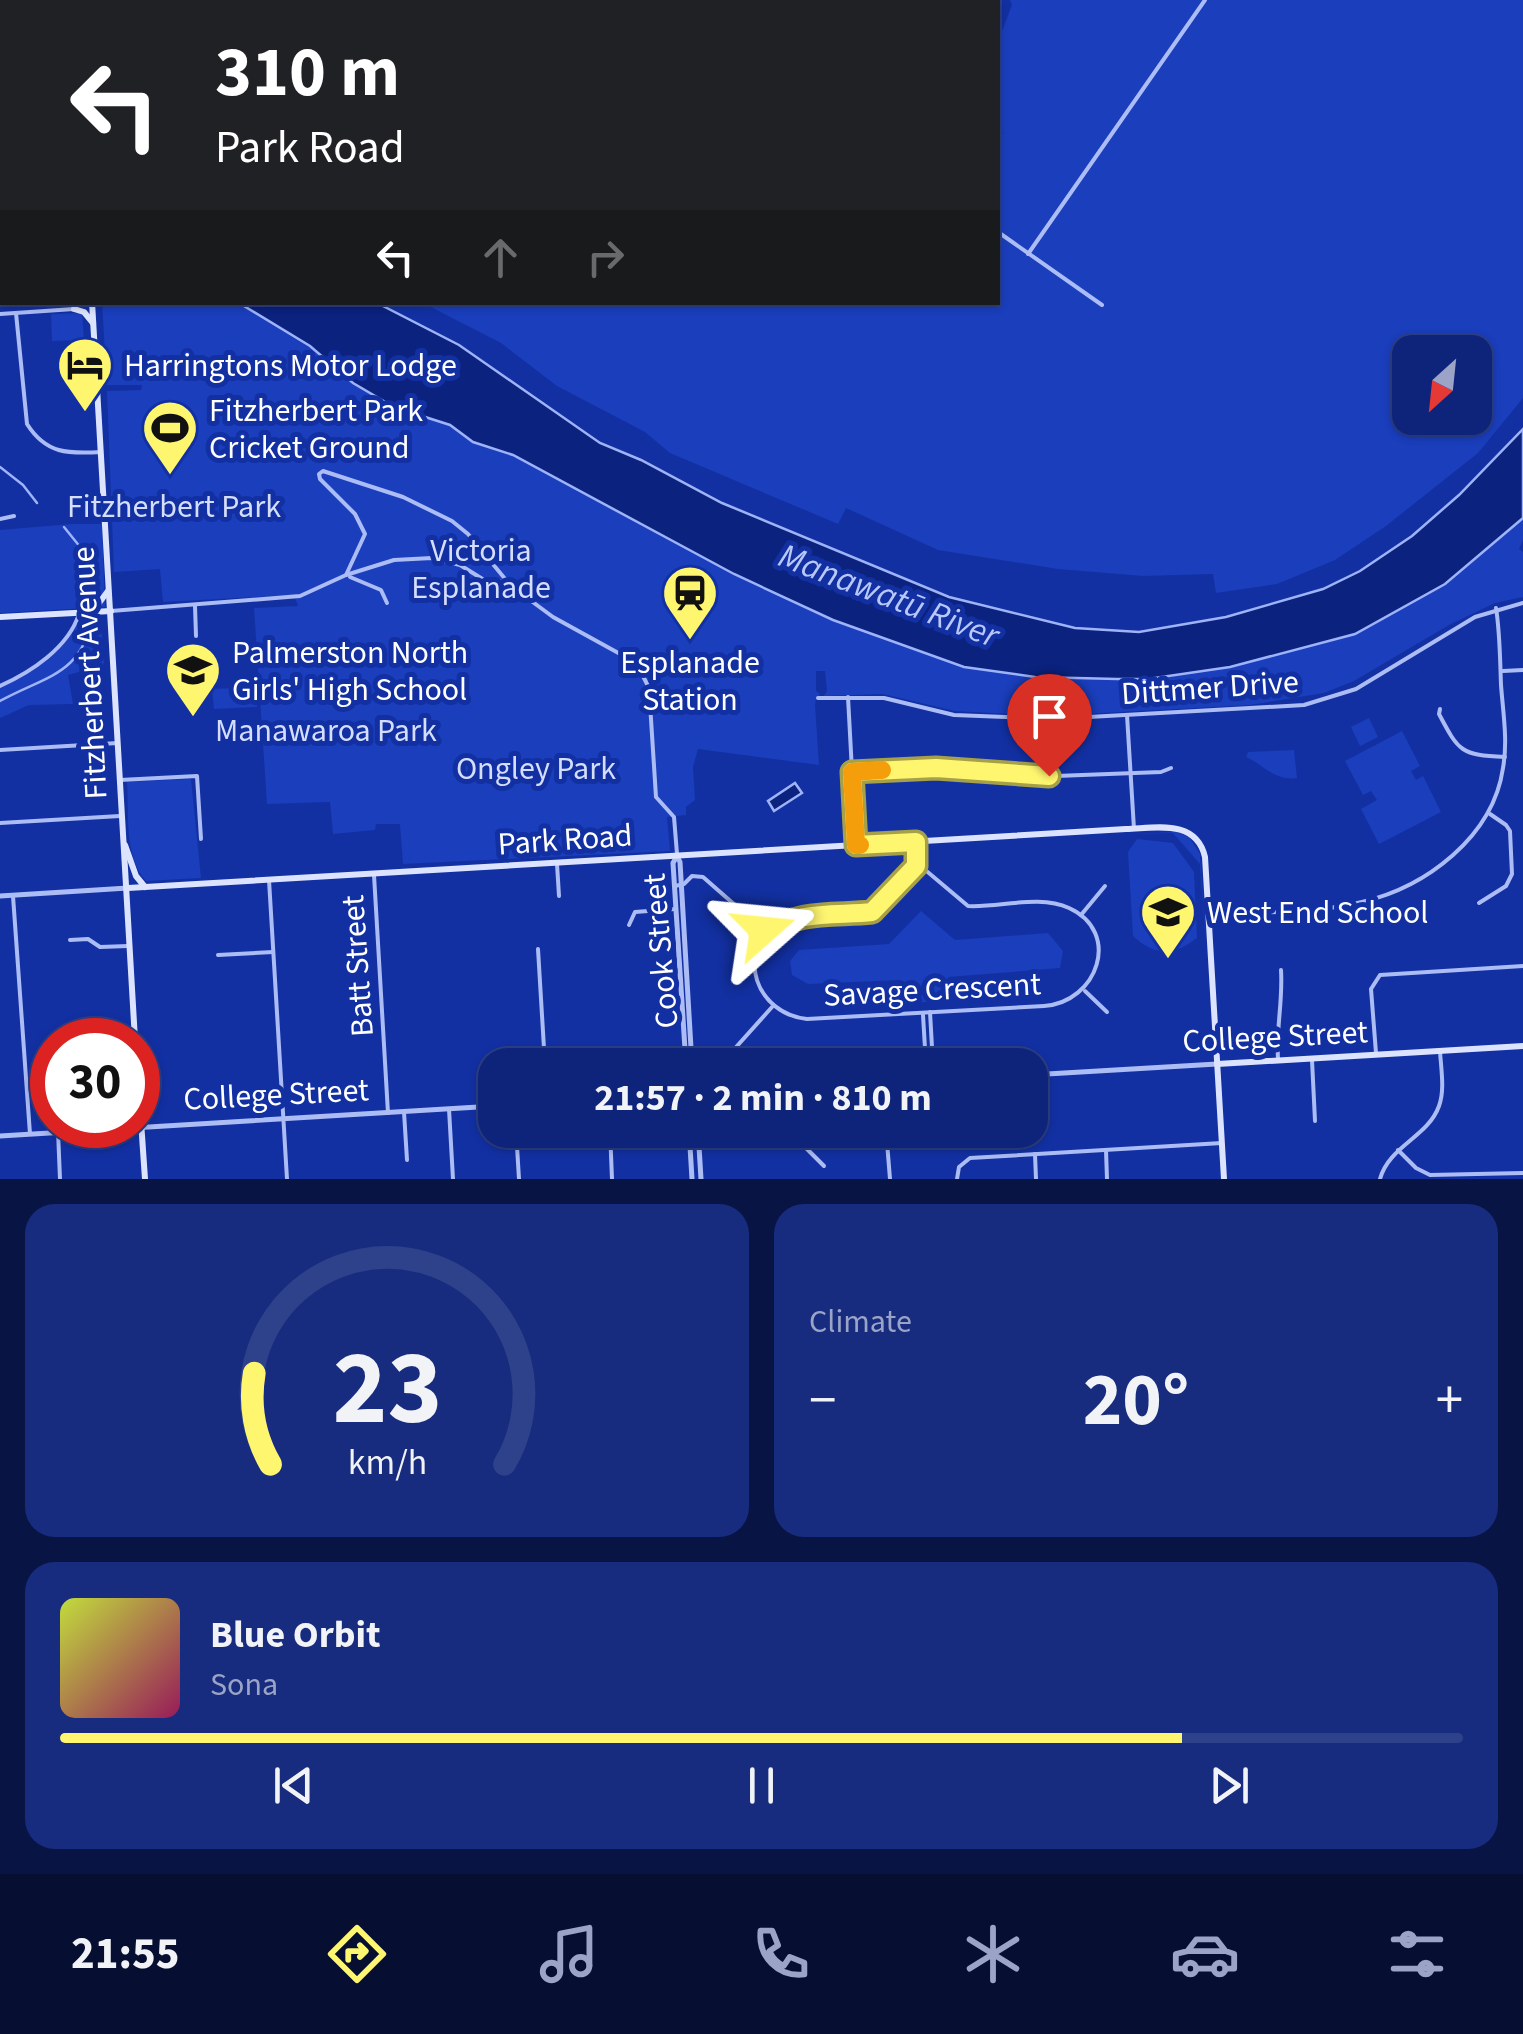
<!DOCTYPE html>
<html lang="en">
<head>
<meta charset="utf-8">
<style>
  body { margin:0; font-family:"Source Sans 3",sans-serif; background:#172c7f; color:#f1f3f6; height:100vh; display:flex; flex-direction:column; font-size:38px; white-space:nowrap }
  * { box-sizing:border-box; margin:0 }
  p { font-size:32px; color:#9ba4c7 }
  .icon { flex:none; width:55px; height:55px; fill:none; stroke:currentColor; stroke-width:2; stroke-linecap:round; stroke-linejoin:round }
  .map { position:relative; height:1179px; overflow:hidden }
  .panel { display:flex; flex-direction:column; gap:25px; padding:25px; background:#081443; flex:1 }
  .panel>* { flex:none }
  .guide { position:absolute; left:0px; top:0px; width:1000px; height:305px; box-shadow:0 2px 8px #0004,0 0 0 2px #2e418b; background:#202124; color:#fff; overflow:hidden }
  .needle { width:65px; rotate:207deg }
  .fabs { position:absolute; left:1392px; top:335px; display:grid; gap:20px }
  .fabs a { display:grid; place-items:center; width:100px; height:100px; border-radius:20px; background:#0e247a; box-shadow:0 2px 8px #0004,0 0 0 2px #2e418b; font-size:50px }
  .speed { position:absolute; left:30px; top:1018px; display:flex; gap:20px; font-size:50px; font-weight:700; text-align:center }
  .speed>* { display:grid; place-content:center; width:130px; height:130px; border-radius:50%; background:#0e247a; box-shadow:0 2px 8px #0004,0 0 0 2px #2e418b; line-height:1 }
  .speed .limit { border:15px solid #d22; background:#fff; color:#111 }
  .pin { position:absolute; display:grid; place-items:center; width:85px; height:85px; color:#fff; margin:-102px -42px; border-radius:50% 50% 50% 0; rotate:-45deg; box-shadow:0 0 10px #0007 }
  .pin .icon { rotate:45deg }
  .me { position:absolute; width:110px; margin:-55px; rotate:72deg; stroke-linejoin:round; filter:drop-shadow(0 0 8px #0008) }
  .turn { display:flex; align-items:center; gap:35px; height:210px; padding:0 50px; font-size:45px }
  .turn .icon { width:130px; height:130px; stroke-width:2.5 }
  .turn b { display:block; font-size:70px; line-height:85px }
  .lanes { display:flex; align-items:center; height:95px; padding:0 50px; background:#0003; justify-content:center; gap:50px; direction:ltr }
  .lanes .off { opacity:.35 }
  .big { font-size:75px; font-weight:700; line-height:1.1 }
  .panel .tile { flex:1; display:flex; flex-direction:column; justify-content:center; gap:15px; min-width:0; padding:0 35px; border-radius:30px; background:#172c7f }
  .panel .dial { align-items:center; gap:0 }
  .dial svg { height:260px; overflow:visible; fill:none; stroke:#2e418b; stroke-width:7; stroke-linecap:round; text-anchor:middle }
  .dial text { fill:#f1f3f6; stroke:none }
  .song { display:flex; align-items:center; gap:30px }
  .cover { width:120px; height:120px; border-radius:15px; background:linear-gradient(135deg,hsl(70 70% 55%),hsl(330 70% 35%)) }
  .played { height:10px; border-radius:5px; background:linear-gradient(90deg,#fff670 80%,#2e418b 80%) }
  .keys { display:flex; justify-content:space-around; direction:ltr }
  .heat { display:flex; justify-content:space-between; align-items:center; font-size:55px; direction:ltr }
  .panel .tiles { flex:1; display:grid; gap:25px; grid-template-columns:1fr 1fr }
  .tile:last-child { grid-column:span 2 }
  .trip { position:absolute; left:478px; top:1048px; width:570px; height:100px; border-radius:30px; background:#0e247a; box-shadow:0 2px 8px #0004,0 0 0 2px #2e418b; font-weight:700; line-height:100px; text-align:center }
  .tabs { display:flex; height:160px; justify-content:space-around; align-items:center; background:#060e31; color:#9ba4c7 }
  .tabs .icon { width:70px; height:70px }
  .tabs .on { color:#fff670 }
  .tabs b { font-size:45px; color:#f1f3f6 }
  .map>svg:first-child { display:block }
  .green { fill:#1a3ebc; fill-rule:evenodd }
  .water { fill:#0b227e; stroke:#9eb3f8; stroke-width:2.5 }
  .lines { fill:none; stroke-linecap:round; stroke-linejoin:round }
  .stream { stroke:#9eb3f8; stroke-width:2.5 }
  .minor { stroke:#acbcf5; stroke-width:4 }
  .tertiary { stroke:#acbcf5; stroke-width:5 }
  .secondary { stroke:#dce3fe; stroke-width:6 }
  .route-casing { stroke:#a6a049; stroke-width:25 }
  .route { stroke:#fff670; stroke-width:18 }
  .slow { stroke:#f59e0b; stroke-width:18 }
  .labels { text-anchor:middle; stroke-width:10; stroke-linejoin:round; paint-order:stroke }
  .poi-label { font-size:32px; fill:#fff; stroke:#1230a2; text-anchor:start }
  .park-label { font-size:32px; fill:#d5defe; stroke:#1230a2 }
  .street-label { font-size:32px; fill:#fff; stroke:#1230a2 }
  .water-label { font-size:35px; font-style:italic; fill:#b9c8fb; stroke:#1230a2 }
</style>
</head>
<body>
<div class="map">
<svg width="1523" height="1179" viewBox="0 0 1523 1179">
  <rect width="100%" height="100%" fill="#1230a2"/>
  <!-- green -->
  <g class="green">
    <path d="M0 0H171L2 2V87Z"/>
    <path d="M1010 0H1523V398L1478 453 1386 526 1335 560 1277 584 1216 593 1213 574 1143 576 1058 569 938 550 846 508 838 524 670 453 645 432 557 386 501 343 423 303 998 302V141L1003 133 998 128V33L1003 29 1012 5ZM1410 352H1475V418H1410Z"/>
    <path d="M102 303H239L310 346 353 383 394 407 450 425 473 442 513 455 734 573 1035 677 1148 679 1230 667 1355 634 1445 584 1523 518V540L1519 549 1523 552V597L1495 603 1449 625 1354 681 1324 693 1250 705 1047 716 955 711 883 694 824 696 827 691 825 671H816V691L820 694 816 699 815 705 819 765 698 749 693 767 695 800 686 807V815L667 817 670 851 403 864 400 824H376L375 830 333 834 330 802 267 804 254 608 298 606 294 595 163 602 160 569 114 572 107 391 141 390 142 385H107Z"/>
    <path d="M82 313 84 340 52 341 51 314Z"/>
    <path d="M71 524H102L105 607 0 613V530Z"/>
    <path d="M78 618H99L101 621 104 665 68 675 73 704 29 705 0 718V686C33 671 60 649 78 618Z"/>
    <path d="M256 687 257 707 214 709 212 689Z"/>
    <path d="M1369 718 1378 737 1360 746 1351 727Z"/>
    <path d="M1402 731 1420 766 1411 771 1416 780 1423 776 1441 812 1379 844 1361 809 1377 800 1371 791 1363 795 1345 761Z"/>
    <path d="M1294 750 1297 778C1275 782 1263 764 1246 757L1248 752Z"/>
    <path d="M191 779 201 878 146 881C124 857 129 813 127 782Z"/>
    <path d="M1177 832 1189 837 1200 854 1208 973 1200 864 1173 833 1128 834Z"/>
    <path d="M1137 839 1173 843 1194 872 1197 938C1174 956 1154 956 1133 936L1128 852Z"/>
    <path d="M921 911 955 940 1048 933 1063 951 1060 968 948 977 949 1001 903 1003 901 980 808 984 792 975 790 961 799 950 889 944Z"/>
  </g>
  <!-- water -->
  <g class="water">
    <path d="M239 303H377L459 345 600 443 641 460 722 503 949 597 1075 628 1139 632 1226 617 1323 589 1360 571 1412 536 1459 495 1523 429V518L1445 584 1355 634 1230 667 1148 679H1117L1035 677 964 667 833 620 734 574 513 455 473 442 450 425 394 407 353 383 310 346Z"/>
    <path d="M795 783 802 793 774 811 768 801Z"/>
  </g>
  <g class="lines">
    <!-- stream -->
    <g class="stream">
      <path d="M0 467 23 485 37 503"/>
      <path d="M64 527 85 553"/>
      <path d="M1130 679 1131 692"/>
      <path d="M0 701C50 674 82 675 94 612"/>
    </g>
    <!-- minor -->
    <g class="minor">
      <path d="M797 0 798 2"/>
      <path d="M0 206 2 208"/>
      <path d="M998 232 1102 305"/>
      <path d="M1028 254 1205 0"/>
      <path d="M16 313 27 424C46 454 68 454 101 452"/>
      <path d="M0 314 74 309"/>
      <path d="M0 519 14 516"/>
      <path d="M346 575 394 560 432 558 460 565 489 583 505 581"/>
      <path d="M350 577 381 590 387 603"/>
      <path d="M195 606 196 636"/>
      <path d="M111 611 300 596 346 575 365 534 355 514 320 479 319 474 323 471 403 497 452 521 468 534 511 586 553 617 622 655 641 672 649 688 656 797 674 817 677 854"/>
      <path d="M1503 671 1523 670"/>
      <path d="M0 686C31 672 68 648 79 614"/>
      <path d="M848 697 856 845"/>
      <path d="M818 698H884L954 715 1053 719 1304 705 1356 689 1475 617 1523 603"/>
      <path d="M1440 709 1439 714C1459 752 1461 755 1505 757"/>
      <path d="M1127 715 1134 829"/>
      <path d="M0 750 118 743"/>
      <path d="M852 772 936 768 1030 777 1161 772 1171 768"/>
      <path d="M120 780 197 776 201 839"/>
      <path d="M0 823 120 816"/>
      <path d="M917 842V863L968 906C999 908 1039 894 1069 908 1122 932 1098 1002 1044 1006L807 1019C757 1014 733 953 780 924 805 909 843 915 872 913L917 863"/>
      <path d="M557 864 559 896"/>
      <path d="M374 875 388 1113"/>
      <path d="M269 880 287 1179"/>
      <path d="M675 886 684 884 692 876 703 877 768 934"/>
      <path d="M13 896 30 1134"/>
      <path d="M1479 903 1506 886 1512 874 1510 831 1506 825 1490 814"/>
      <path d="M1210 914C1259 912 1313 914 1362 902 1426 887 1493 837 1503 768 1508 741 1503 712 1501 685 1500 659 1500 633 1496 608"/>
      <path d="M1081 915 1105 886"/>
      <path d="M629 925 635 912 675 909"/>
      <path d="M70 940 88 939 100 947 128 946"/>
      <path d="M538 949 545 1065"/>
      <path d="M218 955 273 952"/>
      <path d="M1085 991 1107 1012"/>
      <path d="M930 1012 933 1065"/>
      <path d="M923 1015 926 1065"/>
      <path d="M1376 1053 1371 989 1380 975 1523 966"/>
      <path d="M596 1056 597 1065"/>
      <path d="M1278 1059C1276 1027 1283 1002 1281 970"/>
      <path d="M1312 1060 1315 1121"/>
      <path d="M720 1065 772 1007"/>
      <path d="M449 1109 453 1179"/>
      <path d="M404 1112 407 1160"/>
      <path d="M516 1130 519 1179"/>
      <path d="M610 1130 612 1179"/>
      <path d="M788 1130 824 1166"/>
      <path d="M886 1130 890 1179"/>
      <path d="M58 1131 60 1179"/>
      <path d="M1106 1150 1107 1179"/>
      <path d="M1398 1150 1416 1168 1430 1175 1523 1173"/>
      <path d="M1035 1154 1036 1179"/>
      <path d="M957 1179 959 1167 970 1158 1222 1143"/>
      <path d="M1380 1179C1389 1146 1428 1137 1439 1106 1445 1090 1441 1069 1440 1051"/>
    </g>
    <!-- tertiary -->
    <g class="tertiary">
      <path d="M677 856 680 862 692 1065"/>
      <path d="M677 856 673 863 686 1065"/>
      <path d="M0 896 128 888"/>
      <path d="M1030 1075 1217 1064"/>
      <path d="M689 1130 692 1179"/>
      <path d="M698 1130 701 1179"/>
      <path d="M0 1136 495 1106"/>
    </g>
    <!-- secondary -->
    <g class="secondary">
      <path d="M405 0 408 2"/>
      <path d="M185 2 187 0"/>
      <path d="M193 2 194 0"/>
      <path d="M221 2 224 0"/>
      <path d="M603 2 609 0"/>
      <path d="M655 2 661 0"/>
      <path d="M92 302 135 1040"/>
      <path d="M74 309 84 312 93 323"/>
      <path d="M89 609 99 603 108 591"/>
      <path d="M0 617 111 611"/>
      <path d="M125 845 136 876 145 887"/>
      <path d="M128 888 1126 829C1157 828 1196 819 1205 857L1224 1179"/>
      <path d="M1217 1064 1523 1046"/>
      <path d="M138 1078 145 1179"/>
    </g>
  </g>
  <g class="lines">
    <!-- route casing -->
    <g class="route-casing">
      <path id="route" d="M764 930 768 934C796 909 837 916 872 912L916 866V842L856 845 852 772 936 768 1049 776"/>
    </g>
    <!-- route -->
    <use href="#route" class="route"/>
    <!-- slow -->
    <path class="slow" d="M860 845H856L852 772 882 770"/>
  </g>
  <!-- icons -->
  <defs>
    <g id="hotel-pin" transform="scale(2.875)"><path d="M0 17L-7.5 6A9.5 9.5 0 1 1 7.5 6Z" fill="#fff670" stroke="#1230a2"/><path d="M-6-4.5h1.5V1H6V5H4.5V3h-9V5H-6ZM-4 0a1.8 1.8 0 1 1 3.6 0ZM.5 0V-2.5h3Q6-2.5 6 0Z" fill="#111"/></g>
    <g id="stadium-pin" transform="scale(2.875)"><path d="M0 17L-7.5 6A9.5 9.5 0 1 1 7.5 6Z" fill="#fff670" stroke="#1230a2"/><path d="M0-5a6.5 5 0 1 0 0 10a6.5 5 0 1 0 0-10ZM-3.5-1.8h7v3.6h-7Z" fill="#111"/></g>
    <g id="station-pin" transform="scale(2.875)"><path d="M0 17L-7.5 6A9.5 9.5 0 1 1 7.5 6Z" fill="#fff670" stroke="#1230a2"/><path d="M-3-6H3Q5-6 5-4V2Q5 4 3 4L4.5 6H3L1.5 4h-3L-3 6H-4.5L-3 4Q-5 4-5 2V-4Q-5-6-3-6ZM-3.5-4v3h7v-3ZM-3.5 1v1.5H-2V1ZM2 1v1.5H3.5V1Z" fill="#111"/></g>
    <g id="school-pin" transform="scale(2.875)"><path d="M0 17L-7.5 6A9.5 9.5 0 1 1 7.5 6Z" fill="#fff670" stroke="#1230a2"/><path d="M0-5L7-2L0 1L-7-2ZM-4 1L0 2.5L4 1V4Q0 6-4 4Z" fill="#111"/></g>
  </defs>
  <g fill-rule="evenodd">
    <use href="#hotel-pin" x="85" y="365"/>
    <use href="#stadium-pin" x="170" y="428"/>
    <use href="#station-pin" x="690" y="593"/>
    <use href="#school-pin" x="193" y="670"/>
    <use href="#school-pin" x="1168" y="912"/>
  </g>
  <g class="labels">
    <!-- poi labels -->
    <g class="poi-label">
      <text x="124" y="376">Harringtons Motor Lodge</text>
      <text x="209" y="421">Fitzherbert Park<tspan x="209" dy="37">Cricket Ground</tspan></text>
      <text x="232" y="663">Palmerston North<tspan x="232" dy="37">Girls' High School</tspan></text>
      <text x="690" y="673" text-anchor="middle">Esplanade<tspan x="690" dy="37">Station</tspan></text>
      <text x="1207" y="923">West End School</text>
    </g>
    <!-- park labels -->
    <g class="park-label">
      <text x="174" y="517">Fitzherbert Park</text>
      <text x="481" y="561">Victoria<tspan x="481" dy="37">Esplanade</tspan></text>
      <text x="326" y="741">Manawaroa Park</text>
      <text x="536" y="779">Ongley Park</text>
    </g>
    <!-- street labels -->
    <g class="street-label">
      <text transform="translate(89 673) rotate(-93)" y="11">Fitzherbert Avenue</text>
      <text transform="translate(1210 687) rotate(-4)" y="11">Dittmer Drive</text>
      <text transform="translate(565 839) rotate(-4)" y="11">Park Road</text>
      <text transform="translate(660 951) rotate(-95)" y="11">Cook Street</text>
      <text transform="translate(357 966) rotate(-94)" y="11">Batt Street</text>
      <text transform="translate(932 989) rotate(-3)" y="11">Savage Crescent</text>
      <text transform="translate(1275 1036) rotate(-3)" y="11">College Street</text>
      <text transform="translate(276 1094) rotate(-3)" y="11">College Street</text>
    </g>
    <!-- water labels -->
    <g class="water-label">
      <text transform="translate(889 595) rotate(21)" y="12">Manawatū River</text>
    </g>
  </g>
</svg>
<div class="fabs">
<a><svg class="needle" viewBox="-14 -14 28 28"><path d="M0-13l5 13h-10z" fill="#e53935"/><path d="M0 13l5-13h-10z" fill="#9ba4c7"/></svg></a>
</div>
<div class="speed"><div class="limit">30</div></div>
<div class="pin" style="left:1049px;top:776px;background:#d93025"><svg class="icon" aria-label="arrive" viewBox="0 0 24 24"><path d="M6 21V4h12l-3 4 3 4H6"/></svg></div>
<svg class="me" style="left:764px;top:930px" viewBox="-20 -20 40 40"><path d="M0-17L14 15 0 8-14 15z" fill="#fff670" stroke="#fff" stroke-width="4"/></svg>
<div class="trip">21:57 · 2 min · 810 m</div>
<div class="guide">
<div class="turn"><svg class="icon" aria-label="left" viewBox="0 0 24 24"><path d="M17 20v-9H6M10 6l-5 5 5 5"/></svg><div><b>310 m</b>Park Road</div></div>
<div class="lanes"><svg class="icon" aria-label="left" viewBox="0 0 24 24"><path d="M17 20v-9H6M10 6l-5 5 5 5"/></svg><svg class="icon off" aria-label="ahead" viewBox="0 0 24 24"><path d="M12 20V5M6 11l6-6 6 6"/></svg><svg class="icon off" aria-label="right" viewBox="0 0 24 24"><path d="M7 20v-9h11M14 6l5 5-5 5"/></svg></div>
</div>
</div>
<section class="panel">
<div class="tiles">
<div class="tile dial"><svg viewBox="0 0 100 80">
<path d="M14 69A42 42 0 1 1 86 69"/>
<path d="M14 69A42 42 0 0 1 9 41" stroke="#fff670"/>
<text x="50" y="56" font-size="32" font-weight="700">23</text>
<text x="50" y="72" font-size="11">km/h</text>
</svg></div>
<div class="tile"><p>Climate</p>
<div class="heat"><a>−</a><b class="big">20°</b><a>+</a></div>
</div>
<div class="tile">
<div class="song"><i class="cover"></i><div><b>Blue Orbit</b><p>Sona</p></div></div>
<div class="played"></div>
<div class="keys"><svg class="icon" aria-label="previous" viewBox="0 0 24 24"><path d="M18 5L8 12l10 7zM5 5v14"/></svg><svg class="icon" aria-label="pause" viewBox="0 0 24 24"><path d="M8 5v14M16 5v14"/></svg><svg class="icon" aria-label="next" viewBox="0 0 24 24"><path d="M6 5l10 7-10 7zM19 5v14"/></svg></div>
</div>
</div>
</section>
<nav class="tabs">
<b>21:55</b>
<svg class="icon on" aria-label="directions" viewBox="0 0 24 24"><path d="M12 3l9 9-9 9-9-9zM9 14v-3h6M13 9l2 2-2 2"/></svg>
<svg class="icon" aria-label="music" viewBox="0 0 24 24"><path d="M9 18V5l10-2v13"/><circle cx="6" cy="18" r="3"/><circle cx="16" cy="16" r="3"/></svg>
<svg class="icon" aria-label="phone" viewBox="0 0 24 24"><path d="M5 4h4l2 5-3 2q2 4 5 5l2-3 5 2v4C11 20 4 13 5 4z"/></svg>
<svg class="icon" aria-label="climate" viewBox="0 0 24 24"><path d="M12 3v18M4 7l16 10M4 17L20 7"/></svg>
<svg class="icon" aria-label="car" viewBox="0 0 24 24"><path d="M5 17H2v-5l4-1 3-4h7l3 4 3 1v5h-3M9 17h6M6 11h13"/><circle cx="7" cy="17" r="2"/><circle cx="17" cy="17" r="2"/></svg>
<svg class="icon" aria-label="filters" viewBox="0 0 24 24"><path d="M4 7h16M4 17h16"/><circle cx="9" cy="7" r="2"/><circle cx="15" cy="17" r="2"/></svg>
</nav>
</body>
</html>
